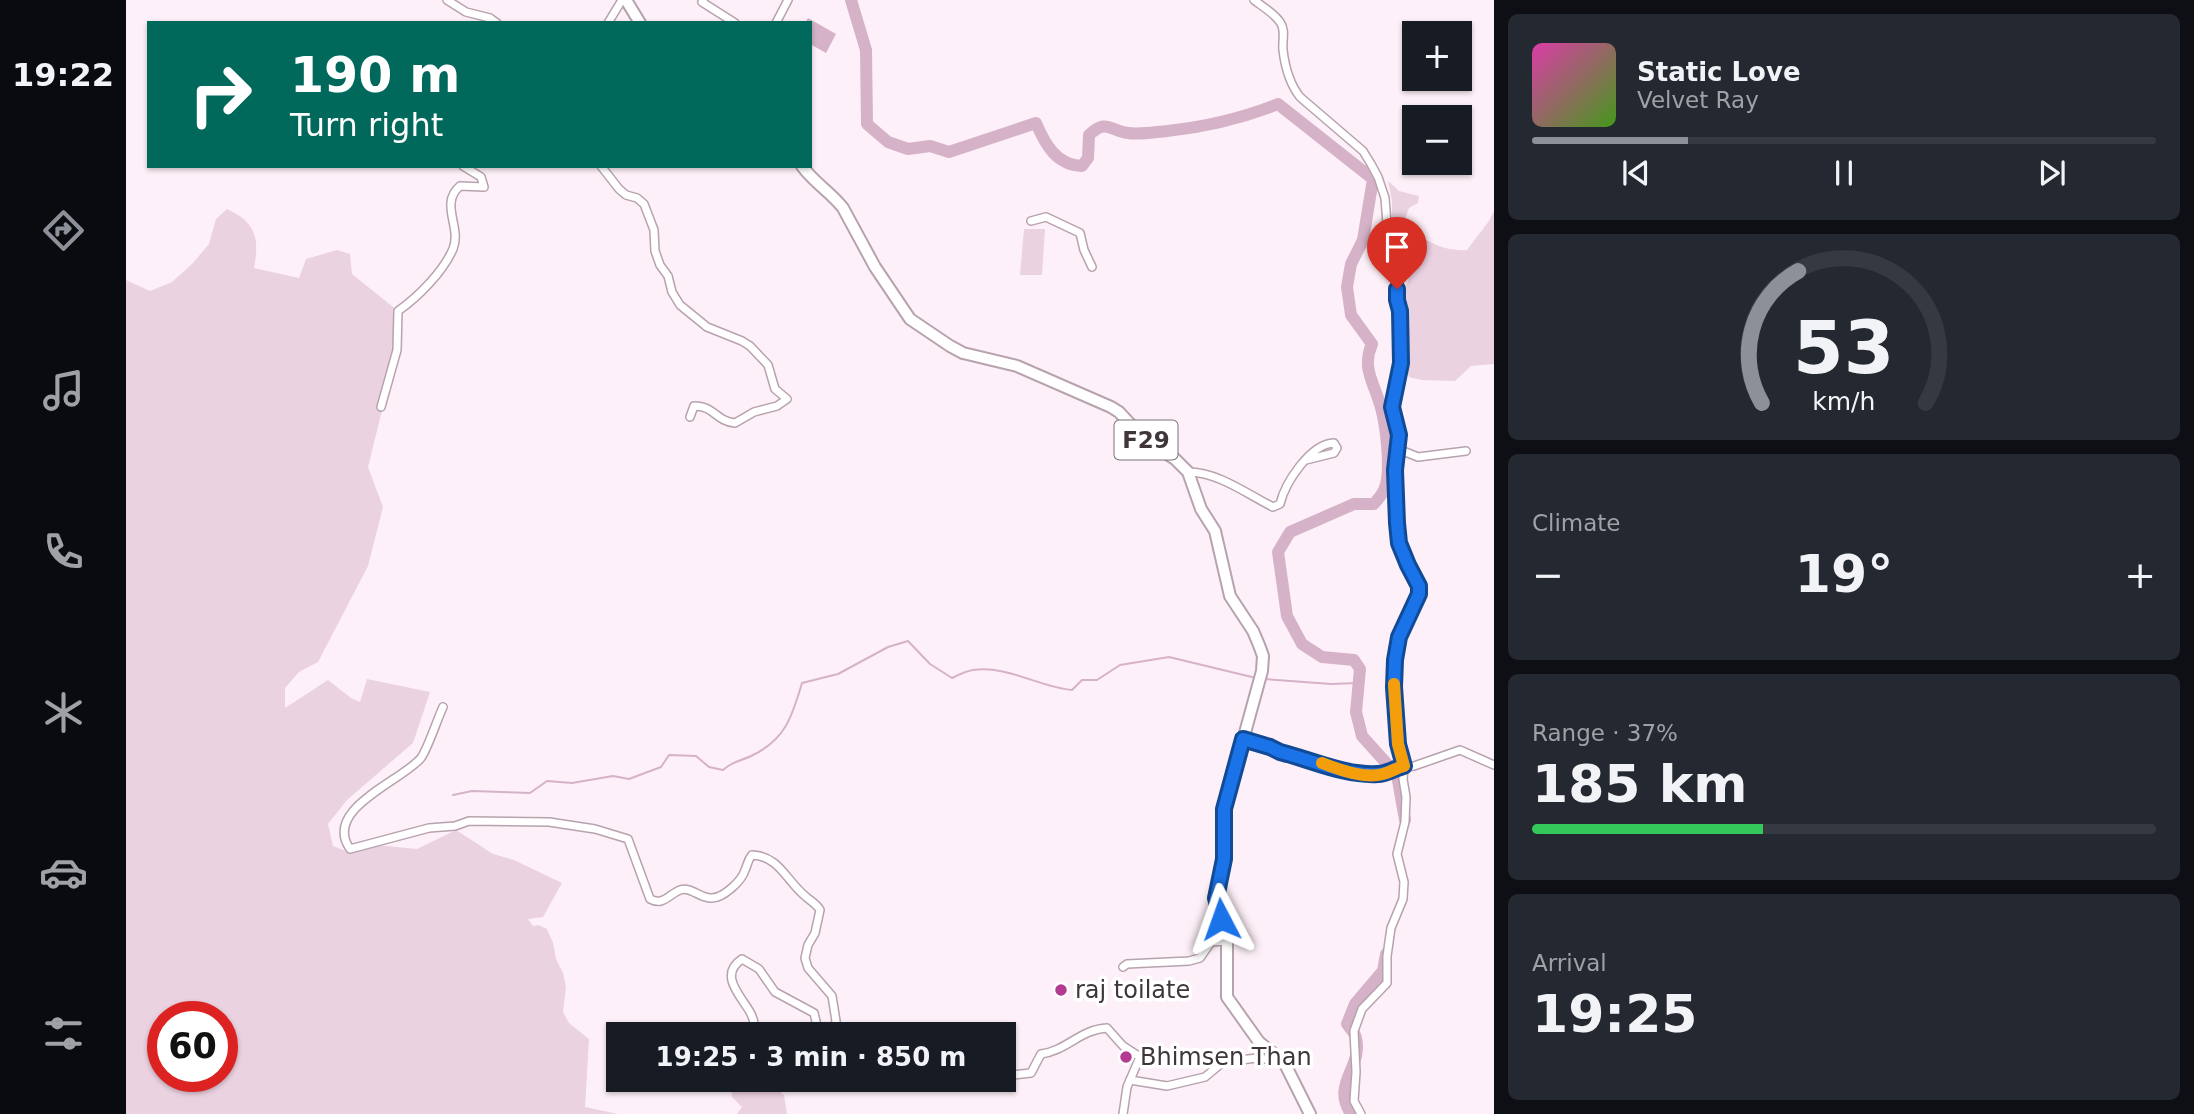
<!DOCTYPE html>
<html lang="en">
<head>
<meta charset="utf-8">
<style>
  body { margin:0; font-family:"DejaVu Sans",sans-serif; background:#242831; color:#f1f3f6; height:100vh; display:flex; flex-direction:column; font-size:26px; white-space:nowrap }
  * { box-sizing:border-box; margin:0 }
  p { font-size:23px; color:#9ea1a6 }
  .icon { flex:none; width:38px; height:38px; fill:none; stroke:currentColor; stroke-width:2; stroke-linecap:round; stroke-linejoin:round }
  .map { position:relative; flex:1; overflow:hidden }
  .drawer { display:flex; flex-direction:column; gap:14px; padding:14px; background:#0d0f14; width:700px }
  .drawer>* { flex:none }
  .guide { position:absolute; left:21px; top:21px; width:665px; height:147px; border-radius:0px; box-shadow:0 2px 5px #0004; background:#00695c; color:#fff; overflow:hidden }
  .controls { position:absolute; left:1276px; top:21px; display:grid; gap:14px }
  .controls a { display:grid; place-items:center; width:70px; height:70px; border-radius:0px; background:#171b24; box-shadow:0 2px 5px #0004; font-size:35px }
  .speed { position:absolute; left:21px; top:1001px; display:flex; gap:14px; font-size:35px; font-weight:700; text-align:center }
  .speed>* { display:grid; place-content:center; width:91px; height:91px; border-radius:50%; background:#171b24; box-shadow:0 2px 5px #0004; line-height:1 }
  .speed .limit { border:10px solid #d22; background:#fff; color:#111 }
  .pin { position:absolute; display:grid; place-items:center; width:60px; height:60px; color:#fff; margin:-72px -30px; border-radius:50% 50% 50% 0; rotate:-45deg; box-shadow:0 0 7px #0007 }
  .pin .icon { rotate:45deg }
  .me { position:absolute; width:77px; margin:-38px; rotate:356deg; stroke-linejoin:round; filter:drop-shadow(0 0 5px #0008) }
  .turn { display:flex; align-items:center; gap:24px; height:147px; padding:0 28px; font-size:32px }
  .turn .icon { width:91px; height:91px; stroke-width:2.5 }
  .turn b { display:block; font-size:49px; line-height:60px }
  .big { font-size:52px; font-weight:700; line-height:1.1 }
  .drawer .tile { flex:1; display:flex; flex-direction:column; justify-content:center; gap:10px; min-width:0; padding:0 24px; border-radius:10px; background:#242831 }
  .drawer .dial { align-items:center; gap:0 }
  .dial svg { height:182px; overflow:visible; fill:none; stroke:#363941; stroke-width:7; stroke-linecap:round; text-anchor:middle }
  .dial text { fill:#f1f3f6; stroke:none }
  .song { display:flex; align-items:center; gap:21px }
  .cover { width:84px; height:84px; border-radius:10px; background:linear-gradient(135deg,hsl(320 70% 55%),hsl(100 70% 35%)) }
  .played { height:7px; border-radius:4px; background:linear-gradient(90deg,#8c9099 25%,#363941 25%) }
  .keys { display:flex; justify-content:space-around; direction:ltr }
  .heat { display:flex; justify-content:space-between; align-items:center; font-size:38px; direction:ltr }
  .charge { height:10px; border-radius:5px; background:linear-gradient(90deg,#34c759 37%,#363941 0) }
  .trip { position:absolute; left:480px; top:1022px; width:410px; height:70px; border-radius:0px; background:#171b24; box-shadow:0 2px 5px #0004; font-weight:700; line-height:70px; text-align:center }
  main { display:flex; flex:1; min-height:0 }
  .dock { display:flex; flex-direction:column; width:126px; justify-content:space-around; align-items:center; background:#090b0e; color:#9ea1a6 }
  .dock .icon { width:49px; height:49px }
  .dock .selected { color:#8c9099 }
  .dock b { font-size:32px; color:#f1f3f6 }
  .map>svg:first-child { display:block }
  .green { fill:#ebd2e1; fill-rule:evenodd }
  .water { fill:#d6b2c8 }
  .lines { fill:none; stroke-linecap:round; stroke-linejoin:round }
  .stream { stroke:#d6b2c8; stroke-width:2 }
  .river { stroke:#d6b2c8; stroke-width:12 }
  .minor-casing { stroke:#b7a2ae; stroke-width:10 }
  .primary-casing { stroke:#b7a2ae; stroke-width:14 }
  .minor { stroke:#fff; stroke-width:7 }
  .primary { stroke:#fff; stroke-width:10 }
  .route-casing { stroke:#114b97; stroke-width:18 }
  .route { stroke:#1a73e8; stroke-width:12 }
  .slow { stroke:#f59e0b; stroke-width:12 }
  .poi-dot { fill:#b33c92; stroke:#fff; stroke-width:2.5 }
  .labels { text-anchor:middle; stroke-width:7; stroke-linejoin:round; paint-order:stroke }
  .shield { fill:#fff; stroke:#797276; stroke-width:2 }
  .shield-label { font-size:23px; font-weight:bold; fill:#3f363c }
  .poi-label { font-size:24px; fill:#3f363c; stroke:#fff; text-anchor:start }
</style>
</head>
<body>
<main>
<nav class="dock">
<b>19:22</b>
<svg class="icon selected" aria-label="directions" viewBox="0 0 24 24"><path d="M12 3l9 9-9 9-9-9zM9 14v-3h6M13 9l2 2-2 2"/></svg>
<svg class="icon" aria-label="music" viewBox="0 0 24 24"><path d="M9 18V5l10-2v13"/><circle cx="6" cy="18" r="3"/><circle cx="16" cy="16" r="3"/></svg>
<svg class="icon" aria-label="phone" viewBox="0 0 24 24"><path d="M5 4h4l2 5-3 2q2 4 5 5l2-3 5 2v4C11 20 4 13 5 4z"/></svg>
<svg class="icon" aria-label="climate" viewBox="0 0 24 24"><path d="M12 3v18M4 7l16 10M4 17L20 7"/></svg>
<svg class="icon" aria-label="car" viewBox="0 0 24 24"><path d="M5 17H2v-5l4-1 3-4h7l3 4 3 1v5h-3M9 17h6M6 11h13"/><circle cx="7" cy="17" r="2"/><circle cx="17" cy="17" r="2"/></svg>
<svg class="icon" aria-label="filters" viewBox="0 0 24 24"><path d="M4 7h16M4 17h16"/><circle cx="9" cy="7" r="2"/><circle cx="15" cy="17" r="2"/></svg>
</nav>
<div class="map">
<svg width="1368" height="1114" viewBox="0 0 1368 1114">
  <rect width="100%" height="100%" fill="#fef0f8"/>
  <!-- green -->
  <g class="green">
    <path d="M1262 181 1273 191 1293 196 1292 203 1283 208 1279 219C1290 239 1318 252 1341 250L1363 221 1368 211V364L1345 366 1329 381 1295 380 1283 377 1280 369 1277 297 1283 278 1277 258 1274 232 1266 219V201Z"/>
    <path d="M101 209C129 222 134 237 128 268L173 278 180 259 211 250 224 254 226 274 272 311 271 350 242 467 257 507 242 566 192 662 173 672 159 688V708L202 680 225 698 234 702 241 679 304 692 287 743 221 800 202 824 207 846 220 851 251 845 291 849 330 830 367 854 388 860 436 883 417 917 402 919 407 926 412 925 421 929 427 943 430 959 437 973 440 987 437 1012 443 1023 463 1039 459 1107 492 1114H0V280L24 291 46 282 66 264 83 244 90 219ZM37 1017H96V1076H37Z"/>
    <path d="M898 229H919L916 275H894Z"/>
    <path d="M607 1080H639L658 1095 661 1114H611L616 1107 606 1097 605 1081Z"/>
  </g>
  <!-- water -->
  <path class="water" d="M682 18 710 34 700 53 684 44V23H679Z"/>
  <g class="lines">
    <!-- stream -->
    <g class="stream">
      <path d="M1139 679 1205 684 1232 683"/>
      <path d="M327 795 346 791 404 793 421 781 446 783 487 776 503 779 535 767 543 755 570 756 583 767 597 770C606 761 616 761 627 755 660 739 666 716 676 683L712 674 762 647 782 641 804 664 826 678C832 675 840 671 847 670 881 665 913 687 946 690L956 680H971L994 665 1043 657 1130 678"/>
    </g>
    <!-- river -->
    <g class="river">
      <path d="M725 0 740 50 741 124 762 142 782 149 804 146 823 152 910 123C919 144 930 165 956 166L962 158 963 135C981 118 984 131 1002 133 1014 135 1029 132 1041 131 1078 127 1117 118 1152 104L1247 179 1237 240 1225 264 1221 287 1225 315 1246 344C1235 369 1249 384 1255 408 1260 426 1266 474 1258 490 1256 495 1251 500 1248 504H1228L1164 532 1152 552 1161 616 1176 644 1196 657 1228 660 1234 669 1230 712 1236 736 1271 775 1279 820"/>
      <path d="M1225 1114C1205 1083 1237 1068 1230 1038 1229 1033 1224 1028 1221 1024L1229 1004 1257 971 1260 954"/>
    </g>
    <!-- minor casing -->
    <g class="minor-casing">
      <g id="minor">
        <path d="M321 0 340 12 364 18 371 23"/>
        <path d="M577 0 576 2 609 23"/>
        <path d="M1128 0C1137 7 1148 13 1154 22 1160 30 1156 40 1157 50 1159 67 1163 83 1174 97L1237 151 1245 164 1252 177 1259 198 1261 224 1267 237 1274 273 1271 300 1274 311 1275 363 1266 407 1273 435 1269 470 1271 523 1273 543 1281 565 1293 586V594L1273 637 1269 660 1268 687 1272 744 1278 766 1277 779 1280 797 1279 822 1271 854 1278 882 1277 899 1265 928 1261 956V983L1236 1009 1228 1031 1230 1072 1228 1101 1235 1114"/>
        <path d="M482 23 496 0"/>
        <path d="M650 23 662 0"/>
        <path d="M475 166 493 189 500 195 511 198 518 204 528 230 529 251 534 265 542 276 546 292 554 305 581 327 616 341 624 346 642 365 649 389 661 399 651 406 628 412 609 423C589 421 589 406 568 406L564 417"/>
        <path d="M905 221 920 217 954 233 958 250 966 267"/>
        <path d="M255 407 271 350 272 311C292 297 317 272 327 249 336 227 313 204 334 186L358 187 355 177 337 166"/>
        <path d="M1272 449 1292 457 1340 451"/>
        <path d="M1062 472C1092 472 1121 494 1147 507L1154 504C1159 483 1184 444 1208 443L1211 448 1208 453 1180 460"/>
        <path d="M317 707C311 720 302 748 295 758 276 781 196 809 224 849L303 828 329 826 343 821 423 822 469 829 502 839 524 899C537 906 542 895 554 890 565 886 574 899 586 898 597 898 616 881 619 870 622 864 621 861 626 855 653 856 660 880 678 895 684 901 690 903 694 910L689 933 682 945 679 958 682 968 706 996 710 1021 706 1034"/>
        <path d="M1117 739 1144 747 1155 752 1235 775 1257 774 1270 768 1288 766 1334 750 1368 765"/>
        <path d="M997 967 1001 964 1063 961 1074 958 1085 942 1101 941"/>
        <path d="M629 1034C629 1027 628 1019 624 1012 615 996 592 975 616 959L633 969 649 992 688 1013 693 1034"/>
        <path d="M877 1076 905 1073 915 1054C940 1051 955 1029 981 1028L997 1046 1014 1057 1004 1080 1041 1086 1079 1077 1097 1062 1131 1058 1155 1061"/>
        <path d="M997 1114 1001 1087 1004 1080"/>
      </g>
    </g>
    <!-- primary casing -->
    <g class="primary-casing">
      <g id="primary">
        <path d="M500 0 514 23"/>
        <path d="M676 166C688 183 705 192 717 208L749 267 784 319 824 346 837 353 891 366 985 407 993 412 1018 439 1049 459 1062 472 1075 509 1089 531 1104 596 1127 631 1133 645 1137 656 1136 671 1098 809V859L1090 898 1101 941V997L1133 1042 1158 1062 1184 1114"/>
      </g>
    </g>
    <!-- minor -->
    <use href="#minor" class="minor"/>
    <!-- primary -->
    <use href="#primary" class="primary"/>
  </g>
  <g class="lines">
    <!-- route casing -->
    <g class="route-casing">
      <path id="route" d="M1095 919 1090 898 1098 859V809L1117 739 1144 747 1154 752C1186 760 1219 776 1252 774 1261 774 1269 768 1278 766L1272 744 1268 687 1269 660 1273 637 1293 594V586L1282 565 1273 543 1271 523 1269 470 1273 435 1266 407 1275 363 1274 311 1271 300V289"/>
    </g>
    <!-- route -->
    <use href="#route" class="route"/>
    <!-- slow -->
    <path class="slow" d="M1196 763C1214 770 1238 779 1257 774 1265 772 1270 768 1278 766L1272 744 1268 684"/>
  </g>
  <!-- markers -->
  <g class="poi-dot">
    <circle cx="935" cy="990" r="7"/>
    <circle cx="1000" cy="1057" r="7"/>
  </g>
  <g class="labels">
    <!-- shield labels -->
    <rect class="shield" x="988.5" y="420.5" width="63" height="39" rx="5"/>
    <g class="shield-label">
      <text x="1020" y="448">F29</text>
    </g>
    <!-- poi labels -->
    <g class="poi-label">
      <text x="949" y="998">raj toilate</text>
      <text x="1014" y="1065">Bhimsen Than</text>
    </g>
  </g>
</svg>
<div class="controls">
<a>+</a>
<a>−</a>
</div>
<div class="speed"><div class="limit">60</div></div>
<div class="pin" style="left:1271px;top:289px;background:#d93025"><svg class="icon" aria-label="arrive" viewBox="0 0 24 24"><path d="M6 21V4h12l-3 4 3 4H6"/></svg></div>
<svg class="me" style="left:1095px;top:919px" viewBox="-20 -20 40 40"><path d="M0-17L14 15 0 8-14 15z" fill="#1a73e8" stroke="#fff" stroke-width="4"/></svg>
<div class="trip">19:25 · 3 min · 850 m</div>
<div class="guide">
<div class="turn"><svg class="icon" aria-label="right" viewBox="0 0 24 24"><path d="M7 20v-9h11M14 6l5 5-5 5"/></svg><div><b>190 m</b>Turn right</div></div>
</div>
</div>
<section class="drawer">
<div class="tile">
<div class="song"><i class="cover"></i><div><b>Static Love</b><p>Velvet Ray</p></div></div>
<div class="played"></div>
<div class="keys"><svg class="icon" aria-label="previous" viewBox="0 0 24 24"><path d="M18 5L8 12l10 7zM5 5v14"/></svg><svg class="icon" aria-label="pause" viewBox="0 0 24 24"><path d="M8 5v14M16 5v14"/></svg><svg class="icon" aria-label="next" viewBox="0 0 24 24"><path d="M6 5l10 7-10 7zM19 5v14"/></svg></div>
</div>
<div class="tile dial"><svg viewBox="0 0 100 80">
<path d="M14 69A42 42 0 1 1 86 69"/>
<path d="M14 69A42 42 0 0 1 30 11" stroke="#8c9099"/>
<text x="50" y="56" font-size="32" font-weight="700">53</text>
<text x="50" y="72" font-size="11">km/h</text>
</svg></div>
<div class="tile"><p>Climate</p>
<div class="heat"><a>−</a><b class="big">19°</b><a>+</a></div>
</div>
<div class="tile"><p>Range · 37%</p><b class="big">185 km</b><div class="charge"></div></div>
<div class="tile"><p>Arrival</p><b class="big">19:25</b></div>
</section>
</main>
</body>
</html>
